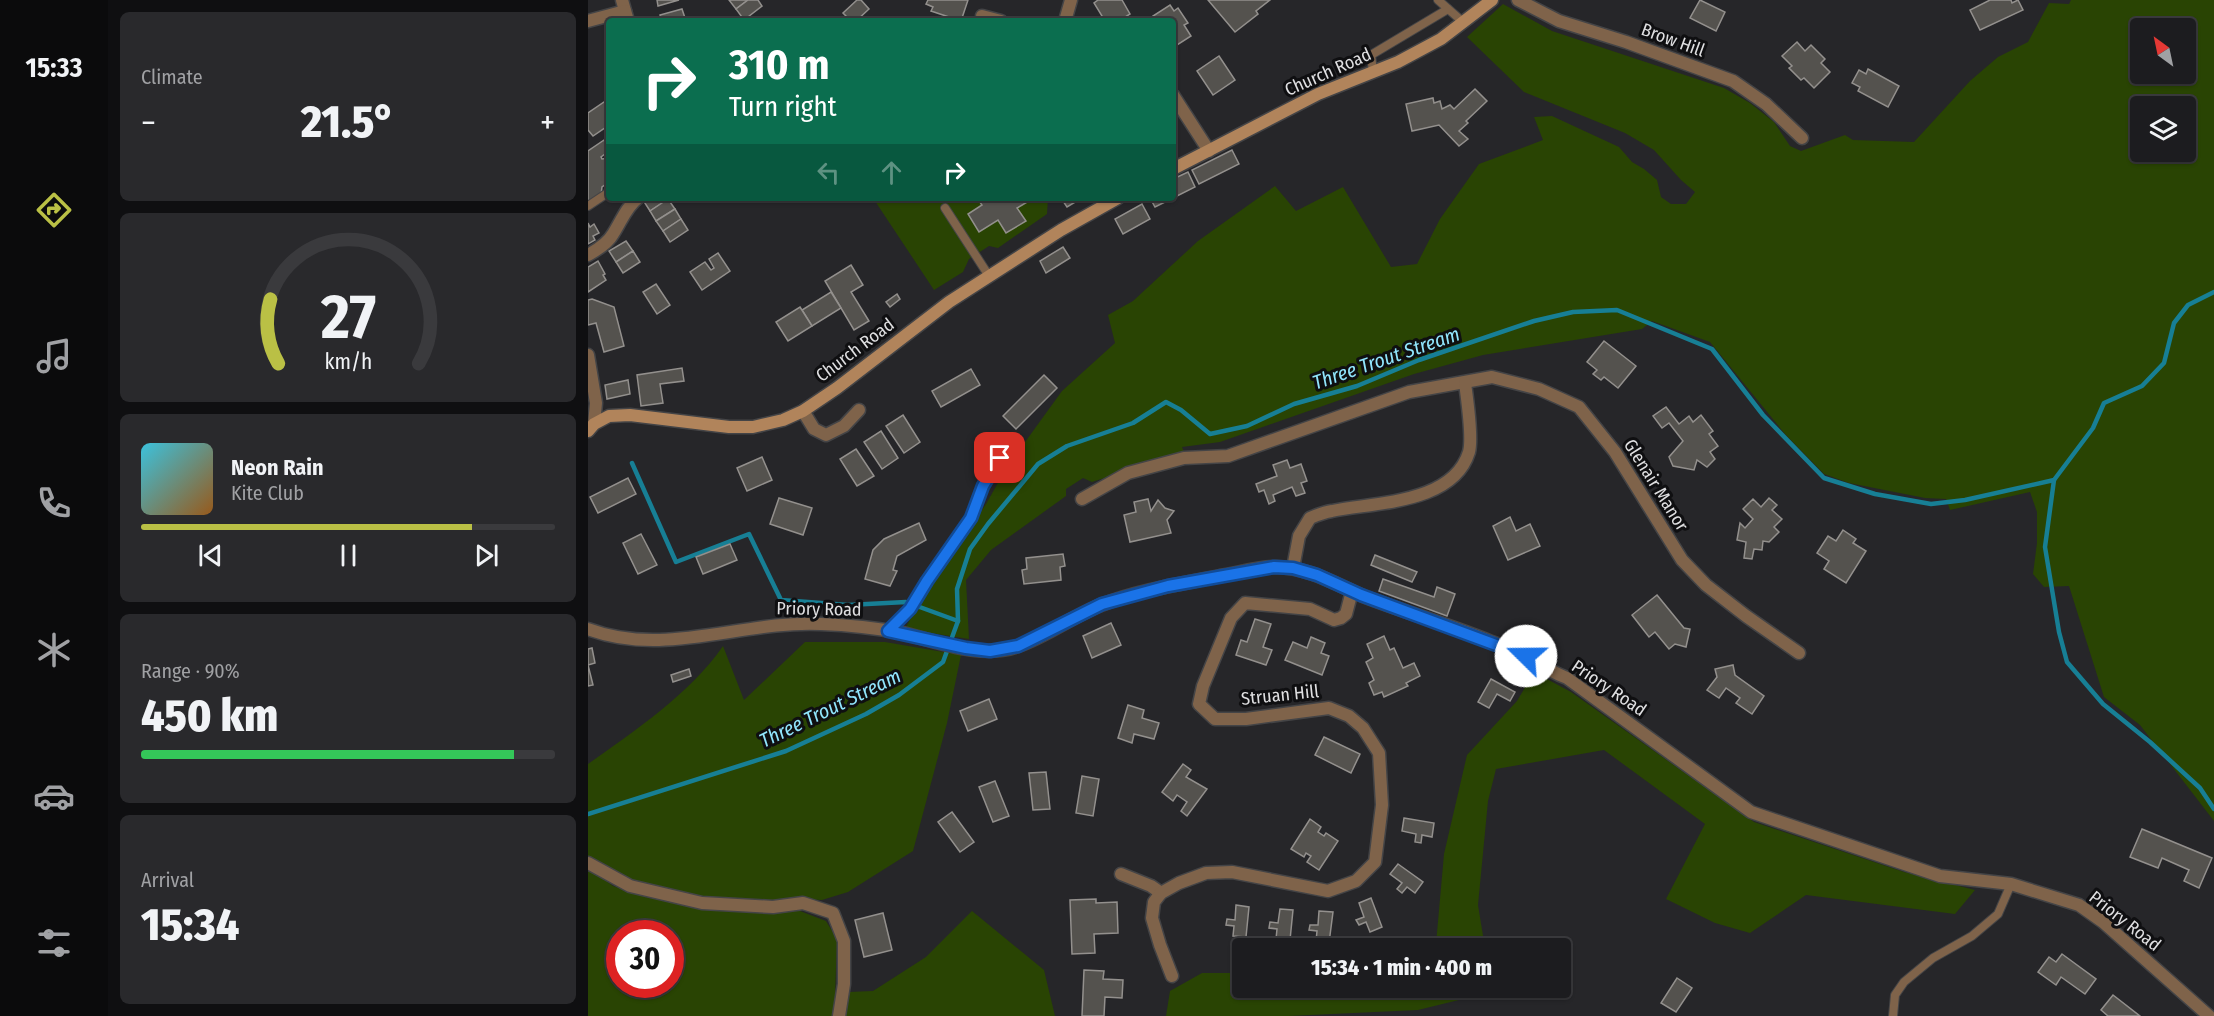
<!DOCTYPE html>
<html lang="en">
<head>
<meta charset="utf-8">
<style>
  body { margin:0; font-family:"Fira Sans Condensed",sans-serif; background:#29292c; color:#f1f3f6; height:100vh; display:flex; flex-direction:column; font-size:22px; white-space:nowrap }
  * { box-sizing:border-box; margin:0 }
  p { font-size:20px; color:#a0a1a4 }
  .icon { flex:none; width:33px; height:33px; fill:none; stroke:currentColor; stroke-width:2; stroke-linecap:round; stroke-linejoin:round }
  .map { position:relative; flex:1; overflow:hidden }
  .drawer { display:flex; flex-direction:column; gap:12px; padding:12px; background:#0f0f11; width:480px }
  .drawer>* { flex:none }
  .banner { position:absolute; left:18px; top:18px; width:570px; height:183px; border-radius:6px; box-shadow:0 2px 4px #0004,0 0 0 2px #3a3a3d; background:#0b6e4f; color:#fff; overflow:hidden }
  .needle { width:39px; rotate:327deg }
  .tools { position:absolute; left:1542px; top:18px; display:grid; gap:12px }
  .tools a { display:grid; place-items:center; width:66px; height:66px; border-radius:6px; background:#1c1c1f; box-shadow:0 2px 4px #0004,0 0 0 2px #3a3a3d; font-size:30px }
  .speed { position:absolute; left:18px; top:920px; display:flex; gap:12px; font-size:30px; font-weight:700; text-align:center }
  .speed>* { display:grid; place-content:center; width:78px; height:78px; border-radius:50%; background:#1c1c1f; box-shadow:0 2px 4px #0004,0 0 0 2px #3a3a3d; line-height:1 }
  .speed .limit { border:9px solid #d22; background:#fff; color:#111 }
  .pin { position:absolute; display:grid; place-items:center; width:51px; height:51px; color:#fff; margin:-26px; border-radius:12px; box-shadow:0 3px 9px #0006 }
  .me { position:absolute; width:66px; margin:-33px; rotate:292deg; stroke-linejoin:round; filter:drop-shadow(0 0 4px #0008) }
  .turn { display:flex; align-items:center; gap:21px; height:126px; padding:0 24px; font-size:27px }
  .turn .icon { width:78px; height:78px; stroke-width:2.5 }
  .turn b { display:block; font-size:42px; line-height:51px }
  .lanes { display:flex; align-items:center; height:57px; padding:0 24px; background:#0003; justify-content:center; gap:30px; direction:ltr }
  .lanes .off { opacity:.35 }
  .big { font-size:45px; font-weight:800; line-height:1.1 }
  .drawer .widget { flex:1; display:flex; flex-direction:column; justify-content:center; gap:9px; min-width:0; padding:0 21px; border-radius:9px; background:#29292c }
  .drawer .dial { align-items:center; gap:0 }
  .dial svg { height:156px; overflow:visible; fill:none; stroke:#3a3a3d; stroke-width:7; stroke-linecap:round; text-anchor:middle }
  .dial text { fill:#f1f3f6; stroke:none }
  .song { display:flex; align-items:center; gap:18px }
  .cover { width:72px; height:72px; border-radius:9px; background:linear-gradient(135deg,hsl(190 70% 55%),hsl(30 70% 35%)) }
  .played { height:6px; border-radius:3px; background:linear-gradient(90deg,#bac045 80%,#3a3a3d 80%) }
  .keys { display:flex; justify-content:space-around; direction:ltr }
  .heat { display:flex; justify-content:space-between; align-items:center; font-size:33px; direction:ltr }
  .charge { height:9px; border-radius:4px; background:linear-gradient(90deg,#34c759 90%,#3a3a3d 0) }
  .trip { position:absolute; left:644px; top:938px; width:339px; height:60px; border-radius:6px; background:#1c1c1f; box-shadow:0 2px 4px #0004,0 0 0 2px #3a3a3d; font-weight:800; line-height:60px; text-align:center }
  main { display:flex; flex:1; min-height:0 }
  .tab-bar { display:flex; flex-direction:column; width:108px; justify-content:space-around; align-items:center; background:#0b0b0c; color:#a0a1a4 }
  .tab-bar .icon { width:42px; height:42px }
  .tab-bar .active { color:#bac045 }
  .tab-bar b { font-size:27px; color:#f1f3f6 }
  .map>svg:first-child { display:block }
  .green { fill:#294403; fill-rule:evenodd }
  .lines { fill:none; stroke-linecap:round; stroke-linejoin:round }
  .stream { stroke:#177f95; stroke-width:4.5 }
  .building { fill:#54524e; stroke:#93908d; stroke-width:1.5 }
  .service-casing { stroke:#444446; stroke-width:10 }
  .minor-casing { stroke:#444446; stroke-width:15 }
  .tertiary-casing { stroke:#444446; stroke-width:15 }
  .secondary-casing { stroke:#444446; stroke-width:15 }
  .service { stroke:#7f634a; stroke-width:8 }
  .minor { stroke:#7f634a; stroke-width:12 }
  .tertiary { stroke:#7f634a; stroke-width:12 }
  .secondary { stroke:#b1845b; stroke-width:12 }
  .route-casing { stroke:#114b97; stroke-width:15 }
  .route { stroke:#1a73e8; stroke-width:10 }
  .labels { text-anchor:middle; stroke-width:6; stroke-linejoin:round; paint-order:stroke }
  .street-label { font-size:18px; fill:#dfdfe1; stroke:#0f0f11 }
  .water-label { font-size:20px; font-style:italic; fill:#91e6fd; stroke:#0f0f11 }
</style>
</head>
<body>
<main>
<nav class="tab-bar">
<b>15:33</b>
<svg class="icon active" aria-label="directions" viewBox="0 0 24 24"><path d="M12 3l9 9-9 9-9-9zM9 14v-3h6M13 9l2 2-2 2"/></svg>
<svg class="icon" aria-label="music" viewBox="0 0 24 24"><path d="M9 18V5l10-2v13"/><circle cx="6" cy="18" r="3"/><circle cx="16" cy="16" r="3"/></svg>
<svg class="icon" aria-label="phone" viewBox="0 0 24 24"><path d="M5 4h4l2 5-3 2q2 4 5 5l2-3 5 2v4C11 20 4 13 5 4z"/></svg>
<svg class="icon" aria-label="climate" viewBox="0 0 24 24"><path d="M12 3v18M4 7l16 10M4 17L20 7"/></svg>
<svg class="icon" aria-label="car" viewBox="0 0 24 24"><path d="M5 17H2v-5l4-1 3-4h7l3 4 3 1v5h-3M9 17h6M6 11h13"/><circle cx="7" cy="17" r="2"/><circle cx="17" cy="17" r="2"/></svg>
<svg class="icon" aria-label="filters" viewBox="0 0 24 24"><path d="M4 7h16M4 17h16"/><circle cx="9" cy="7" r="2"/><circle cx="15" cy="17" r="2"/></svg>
</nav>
<section class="drawer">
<div class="widget"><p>Climate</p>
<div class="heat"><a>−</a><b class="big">21.5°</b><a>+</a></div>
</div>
<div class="widget dial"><svg viewBox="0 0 100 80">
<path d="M14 69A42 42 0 1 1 86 69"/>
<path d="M14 69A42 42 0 0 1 10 36" stroke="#bac045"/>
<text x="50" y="56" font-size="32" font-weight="700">27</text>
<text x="50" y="72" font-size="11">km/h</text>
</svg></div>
<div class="widget">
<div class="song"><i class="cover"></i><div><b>Neon Rain</b><p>Kite Club</p></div></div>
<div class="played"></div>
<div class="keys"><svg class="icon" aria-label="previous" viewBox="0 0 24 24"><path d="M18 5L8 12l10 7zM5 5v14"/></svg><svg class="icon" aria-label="pause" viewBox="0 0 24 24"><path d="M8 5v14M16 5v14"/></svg><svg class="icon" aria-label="next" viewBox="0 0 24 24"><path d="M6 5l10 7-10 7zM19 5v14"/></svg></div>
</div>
<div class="widget"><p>Range · 90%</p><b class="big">450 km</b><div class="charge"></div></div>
<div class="widget"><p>Arrival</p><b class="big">15:34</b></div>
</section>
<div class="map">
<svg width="1626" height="1016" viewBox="0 0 1626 1016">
  <rect width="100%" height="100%" fill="#262629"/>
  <!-- green -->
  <g class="green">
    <path d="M1483 0H1626V821L1552 725 1516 697 1481 586 1456 587 1445 574 1449 543V512L1442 492 1362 510 1358 499 1337 498 1261 483 1236 474 1197 434 1122 342 1064 321 1054 329 895 355 826 374 632 442 594 447 597 454 585 456 504 482 495 478 478 489V496L403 550 378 580 381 639 317 629 332 600 398 504 419 467 474 391 527 343 520 315 545 301 610 241 687 186 708 211 755 187 803 267 829 264 852 219 891 164 955 140 946 117 964 116 1031 147 1044 162 1056 169 1069 180 1073 197 1083 204H1098L1107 192 1093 180 1066 150 1037 133 936 92 879 37 915 4 964 31 1136 88 1162 103 1186 122 1202 146 1213 151 1257 135 1265 140 1326 142 1382 81 1410 57 1440 42 1461 3 1481 4ZM1552 28H1598V74H1552ZM1552 106H1598V152H1552Z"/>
    <path d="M285 198H460L459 214 410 248 401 246 381 259 375 272 346 290Z"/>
    <path d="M217 642H297L373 655 359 723 325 851 260 892 234 900 217 899 197 902 133 901 82 893 35 878 0 858V764C45 732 103 693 135 646L156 700Z"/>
    <path d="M946 672 983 692 1166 822 1316 872 1387 890 1367 914 1218 895 1162 933 1127 923 1078 899 1117 824 1016 750 908 769 900 801 890 905 897 948H841L848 944 856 854 879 755 929 701Z"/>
    <path d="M0 868 25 886 61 898 144 912 212 911 238 921 249 939 247 997 244 1016H0ZM32 933H82V984H32Z"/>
    <path d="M384 911 456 970 467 1016H257L261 992 285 991 338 957Z"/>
    <path d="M614 973H654V987H888L879 998 830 1010 701 1016H578L582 991Z"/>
  </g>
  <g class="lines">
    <!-- stream -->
    <g class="stream">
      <path d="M44 463 88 562 161 534 193 600 260 605 318 602 370 621"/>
      <path d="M1466 480 1457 547 1471 632 1479 662 1515 704 1562 742 1612 788 1626 809"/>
      <path d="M0 814 198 751 278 714 311 695 355 662 370 621 369 589 382 549 400 524 450 464 479 446 545 423 578 402 593 410 622 434 659 426 706 404 769 386 831 360 946 321 985 312 1029 310 1124 349 1175 415 1236 478 1287 494 1343 504 1377 500 1466 480 1505 428 1516 403 1554 386 1576 363 1586 323 1600 305 1626 292"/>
    </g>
  </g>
  <!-- building -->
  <g class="building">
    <path d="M69 0H91L70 6Z"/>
    <path d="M141 0H160L148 9Z"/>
    <path d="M160 0H170L174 6 156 20 148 9Z"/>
    <path d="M269 0H273L281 9 268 21H263L255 13Z"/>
    <path d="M340 0H380L373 21 343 11 345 7 338 4Z"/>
    <path d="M510 0H534L542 14 531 21H517L506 3Z"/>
    <path d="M620 0H682L668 11 670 14 647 32Z"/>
    <path d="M1112 0 1137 12 1128 31 1102 18Z"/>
    <path d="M1402 0H1423L1424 3 1430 0 1435 10 1392 30 1382 10Z"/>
    <path d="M582 5 586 11 590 8 600 23 596 25 603 36 586 47 585 21H568L565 16Z"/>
    <path d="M94 9 98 21H74L72 15Z"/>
    <path d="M1209 42 1217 51 1223 45 1237 59 1233 63 1242 72 1226 88 1216 78 1213 80 1201 68 1204 66 1194 56Z"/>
    <path d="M631 56 647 80 625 95 609 71Z"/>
    <path d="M1280 69 1311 86 1300 107 1270 91 1272 87 1264 83 1271 70 1278 74Z"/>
    <path d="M887 89 899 101 878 121 880 123 871 131 880 139 871 146 851 125 824 131 818 104 845 98 846 103 852 101 854 109 862 105 866 109Z"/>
    <path d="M16 102 21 109V125L5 136 0 130V113Z"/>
    <path d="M16 140 21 151 13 157 14 159 21 158V182L14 187 13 195 0 204V151Z"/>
    <path d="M644 150 651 164 611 184 604 170Z"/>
    <path d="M600 172 607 187 585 198V179Z"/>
    <path d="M59 198H80V199L62 211 55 200Z"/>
    <path d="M389 198H446L429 208 438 221 418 233 410 220 391 232 380 214 394 205Z"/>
    <path d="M473 198H494L479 207Z"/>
    <path d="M562 198H585L567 207Z"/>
    <path d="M80 199 87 209 68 221 62 211Z"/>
    <path d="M554 204 562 219 535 234 527 219Z"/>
    <path d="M87 209 93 219 75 231 68 221Z"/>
    <path d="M93 219 100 230 82 242 75 231Z"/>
    <path d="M0 223 2 227 6 224 11 233 5 236 7 240 0 244Z"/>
    <path d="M38 241 45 251 28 262 21 251Z"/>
    <path d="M475 247 482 258 458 273 452 261Z"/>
    <path d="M45 251 52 262 35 273 28 262Z"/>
    <path d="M130 253 142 271 114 290 102 272 117 262 123 270 126 268 121 259Z"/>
    <path d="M10 261 17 274 15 275 18 280 0 292V267Z"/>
    <path d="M263 265 275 285 263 292 281 321 266 330 237 281Z"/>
    <path d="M68 284 82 305 69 314 55 292Z"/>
    <path d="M243 292 253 308 224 326 214 310Z"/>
    <path d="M309 294 312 299 302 307 298 302Z"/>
    <path d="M4 299 26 307 36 346 16 352 8 323 0 325V300Z"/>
    <path d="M212 307 224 326 200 341 188 322Z"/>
    <path d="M1016 341 1048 366 1030 388 1016 377 1013 380 1005 374 1009 370 999 362Z"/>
    <path d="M94 368 96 381 72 384 75 403 53 406 49 375Z"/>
    <path d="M383 369 392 385 353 407 344 391Z"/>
    <path d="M456 375 469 388 428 429 415 416Z"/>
    <path d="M40 380 42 394 19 399 17 385Z"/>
    <path d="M1078 407 1091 424 1101 416 1105 422 1113 415 1125 431 1121 434 1130 446 1122 452 1127 459 1119 467 1109 460 1106 470 1085 466 1081 457 1095 441 1081 423 1074 428 1065 416Z"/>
    <path d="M315 415 332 442 316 453 298 426Z"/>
    <path d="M293 431 310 458 294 469 276 442Z"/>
    <path d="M268 449 286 476 269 486 252 459Z"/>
    <path d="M174 457 184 480 159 491 149 468Z"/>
    <path d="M699 460 702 468 713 464 719 481 713 483 717 493 708 496 704 487 685 495 687 501 681 504 676 490 671 492 668 484 689 476 685 465Z"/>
    <path d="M40 478 48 494 10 513 2 497Z"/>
    <path d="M191 498 224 508 215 535 182 524Z"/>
    <path d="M1181 498 1189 505 1184 510 1194 519 1186 527 1191 532 1181 542 1175 541 1174 550 1166 549 1164 559 1156 558 1158 542 1149 540 1152 523 1157 528 1165 519 1155 509 1165 499 1173 507Z"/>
    <path d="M560 499 563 511 570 500 577 508 586 511 579 520 583 533 542 542 536 515 548 512 546 502Z"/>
    <path d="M922 517 928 531 942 524 952 546 920 560 905 526Z"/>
    <path d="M331 523 338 540 309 556 305 570 309 571 302 586 277 579 285 550 296 539Z"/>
    <path d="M1255 530 1268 539 1265 543 1278 551 1258 583 1236 569 1241 561 1229 553 1240 536 1248 541Z"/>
    <path d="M53 534 69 565 50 574 35 543Z"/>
    <path d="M142 544 149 560 115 574 108 557Z"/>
    <path d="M475 554 477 566 472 567 473 580 436 584 434 570 439 569 438 558Z"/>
    <path d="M787 555 829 572 824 582 783 565Z"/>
    <path d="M795 579 846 597 849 587 867 594 859 616 791 591Z"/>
    <path d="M1069 595 1096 628 1102 629 1098 647 1087 644 1081 649 1067 632 1061 637 1044 615Z"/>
    <path d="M667 619 683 624 675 647 684 650 678 665 648 655 653 640 659 642Z"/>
    <path d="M523 623 533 645 504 658 495 636Z"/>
    <path d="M796 636 802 650 806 648 815 668 826 663 832 676 818 683 820 686 796 697 794 692 786 695 781 683 786 680 778 662 785 658 779 644Z"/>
    <path d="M723 637 737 643 733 653 741 656 734 675 697 660 705 642 719 648Z"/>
    <path d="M4 648 7 663 0 665 5 685 0 686V649Z"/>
    <path d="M1145 665 1147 675 1176 696 1164 714 1148 703 1152 698 1138 688 1131 698 1119 690 1129 677 1127 669Z"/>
    <path d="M101 669 103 676 85 682 83 675Z"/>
    <path d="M903 679 927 692 922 701 909 694 901 708 890 702Z"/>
    <path d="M401 699 409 719 380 731 372 711Z"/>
    <path d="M540 705 556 710 554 718 571 723 566 739 546 734 544 743 530 738Z"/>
    <path d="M736 737 772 754 763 773 727 755Z"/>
    <path d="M595 764 603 770 598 777 619 789 599 816 593 811 599 802 589 795 585 801 574 792Z"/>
    <path d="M458 772 462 809 445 810 441 773Z"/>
    <path d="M494 776 511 779 505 816 488 813Z"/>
    <path d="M407 781 421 816 405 822 391 787Z"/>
    <path d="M364 812 386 842 372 852 350 822Z"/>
    <path d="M816 818 846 823 844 837 834 835 833 843 827 842 828 834 814 831Z"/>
    <path d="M722 819 733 827 730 832 736 836 738 833 750 841 731 870 719 862 723 856 718 853 716 857 703 849Z"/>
    <path d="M1554 829 1624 858 1611 888 1596 881 1601 870 1574 858 1570 868 1542 857Z"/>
    <path d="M810 864 835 882 827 893 819 887 814 893 809 889 814 883 802 874Z"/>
    <path d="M783 898 794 927 782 932 778 922 771 925 768 920 776 917 771 903Z"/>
    <path d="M508 899V903L529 902 530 933 506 934 507 953 484 954 482 900Z"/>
    <path d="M648 905 661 907 658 937 645 936 646 926 638 925 639 919 647 920Z"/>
    <path d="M692 909 705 910 702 940 688 939 689 929 681 928 682 922 690 923Z"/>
    <path d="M731 911 745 912 741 943 728 941 729 931 721 930 722 925H730Z"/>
    <path d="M295 913 304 950 276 957 267 920Z"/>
    <path d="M1474 954 1508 979 1497 994 1473 977 1468 985 1450 972 1461 957 1468 962Z"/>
    <path d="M496 970 516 971 515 979 535 980 534 998 517 997 516 1016H494Z"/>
    <path d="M1089 978 1104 988 1088 1012 1073 1003Z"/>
    <path d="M1525 995 1552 1016H1520L1513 1010Z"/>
  </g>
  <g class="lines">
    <!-- service casing -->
    <g class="service-casing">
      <g id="service">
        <path d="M850 0 875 22"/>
        <path d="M785 72 783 55 860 9"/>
        <path d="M0 206 21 192"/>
        <path d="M357 208 401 276"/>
        <path d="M300 631 322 609 339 581 383 518 395 486 421 444"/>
        <path d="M1305 1016 1307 995 1316 982 1345 958 1384 936 1410 914 1423 884"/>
      </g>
    </g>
    <!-- minor casing -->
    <g class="minor-casing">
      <g id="minor">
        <path d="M34 0 40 21"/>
        <path d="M930 0 971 21 1038 42 1145 81 1178 104 1214 138"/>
        <path d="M394 16 413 21"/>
        <path d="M0 21 37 11"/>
        <path d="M477 21 483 0"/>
        <path d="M585 95 621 151"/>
        <path d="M0 255C9 250 20 243 25 234 33 222 38 207 50 198"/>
        <path d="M215 411 226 429 238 435 256 426 271 410"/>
        <path d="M494 499 540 473 596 458 640 456 821 392 904 377 951 389 991 407 1027 452 1094 560 1118 585 1158 616 1211 653"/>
        <path d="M705 568 711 536 722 518C729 515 737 512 744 511 787 502 865 504 881 452 885 437 879 399 877 383"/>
        <path d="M0 629C77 658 155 620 233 624 261 625 288 628 315 633 351 642 393 659 430 646 459 636 485 616 513 605 551 590 593 584 632 576 651 573 670 567 688 567 720 567 747 584 775 596 816 612 859 624 901 641 913 645 927 650 939 656 953 665 963 672 979 678L1163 812 1352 876 1423 884 1491 905 1515 922 1621 1016"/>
        <path d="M0 863 42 886 114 903 185 907 215 903 245 913 256 941V984L251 1016"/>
        <path d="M533 874 563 886 573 893"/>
        <path d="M584 976 572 945 564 918 566 902 573 893 591 883 618 873 644 872 740 891 768 881 787 862 794 805 791 753 775 728 761 716 741 708 658 719H627L611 704 615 686 643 618 657 603 722 609 746 620 753 618 758 614 764 591"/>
      </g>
    </g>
    <!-- tertiary casing -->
    <g class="tertiary-casing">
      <path id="tertiary" d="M0 355 8 403 6 424"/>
    </g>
    <!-- secondary casing -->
    <g class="secondary-casing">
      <g id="secondary">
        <path d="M585 169 730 94 810 62 853 39 904 0"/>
        <path d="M0 431 6 424 21 416 42 415 141 427H165L195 420 215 411 249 388 361 302 473 230 530 198"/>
      </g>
    </g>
    <!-- service -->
    <use href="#service" class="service"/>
    <!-- minor -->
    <use href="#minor" class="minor"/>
    <!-- tertiary -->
    <use href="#tertiary" class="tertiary"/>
    <!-- secondary -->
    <use href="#secondary" class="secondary"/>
  </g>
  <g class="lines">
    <!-- route casing -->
    <g class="route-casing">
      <path id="route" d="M412 458 395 486 383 518 339 581 322 609 300 631 378 648 402 651 430 646 514 604 580 586 686 567 705 568 729 575 773 595 938 656"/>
    </g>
    <!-- route -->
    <use href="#route" class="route"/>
  </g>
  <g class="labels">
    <!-- street labels -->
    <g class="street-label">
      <text transform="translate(1085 40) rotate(20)" y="6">Brow Hill</text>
      <text transform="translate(740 72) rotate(-24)" y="6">Church Road</text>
      <text transform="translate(267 350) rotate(-37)" y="6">Church Road</text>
      <text transform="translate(1068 485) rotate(58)" y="6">Glenair Manor</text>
      <text transform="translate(231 609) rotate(1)" y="6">Priory Road</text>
      <text transform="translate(1021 688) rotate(34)" y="6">Priory Road</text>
      <text transform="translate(692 695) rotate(-6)" y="6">Struan Hill</text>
      <text transform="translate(1537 921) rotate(38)" y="6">Priory Road</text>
    </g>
    <!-- water labels -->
    <g class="water-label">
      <text transform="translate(798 358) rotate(-19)" y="7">Three Trout Stream</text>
      <text transform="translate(242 708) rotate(-26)" y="7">Three Trout Stream</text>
    </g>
  </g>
</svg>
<div class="tools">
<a><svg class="needle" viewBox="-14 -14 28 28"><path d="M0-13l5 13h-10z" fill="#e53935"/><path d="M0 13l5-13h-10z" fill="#a0a1a4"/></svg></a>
<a><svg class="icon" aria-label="layers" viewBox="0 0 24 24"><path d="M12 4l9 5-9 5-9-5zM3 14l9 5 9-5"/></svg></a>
</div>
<div class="speed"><div class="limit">30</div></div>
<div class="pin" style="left:412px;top:458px;background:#d93025"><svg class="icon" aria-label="arrive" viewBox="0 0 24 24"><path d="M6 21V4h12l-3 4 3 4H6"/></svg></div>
<svg class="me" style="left:938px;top:656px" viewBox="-20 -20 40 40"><circle r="19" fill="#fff"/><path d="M0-13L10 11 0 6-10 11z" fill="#1a73e8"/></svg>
<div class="trip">15:34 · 1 min · 400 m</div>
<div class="banner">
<div class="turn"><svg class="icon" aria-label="right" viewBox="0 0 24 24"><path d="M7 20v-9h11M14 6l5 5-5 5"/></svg><div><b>310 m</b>Turn right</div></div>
<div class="lanes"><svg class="icon off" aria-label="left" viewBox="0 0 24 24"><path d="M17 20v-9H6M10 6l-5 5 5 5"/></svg><svg class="icon off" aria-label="ahead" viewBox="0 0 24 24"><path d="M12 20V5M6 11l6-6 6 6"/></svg><svg class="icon" aria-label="right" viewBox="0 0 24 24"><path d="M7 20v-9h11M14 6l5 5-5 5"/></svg></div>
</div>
</div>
</main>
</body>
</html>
